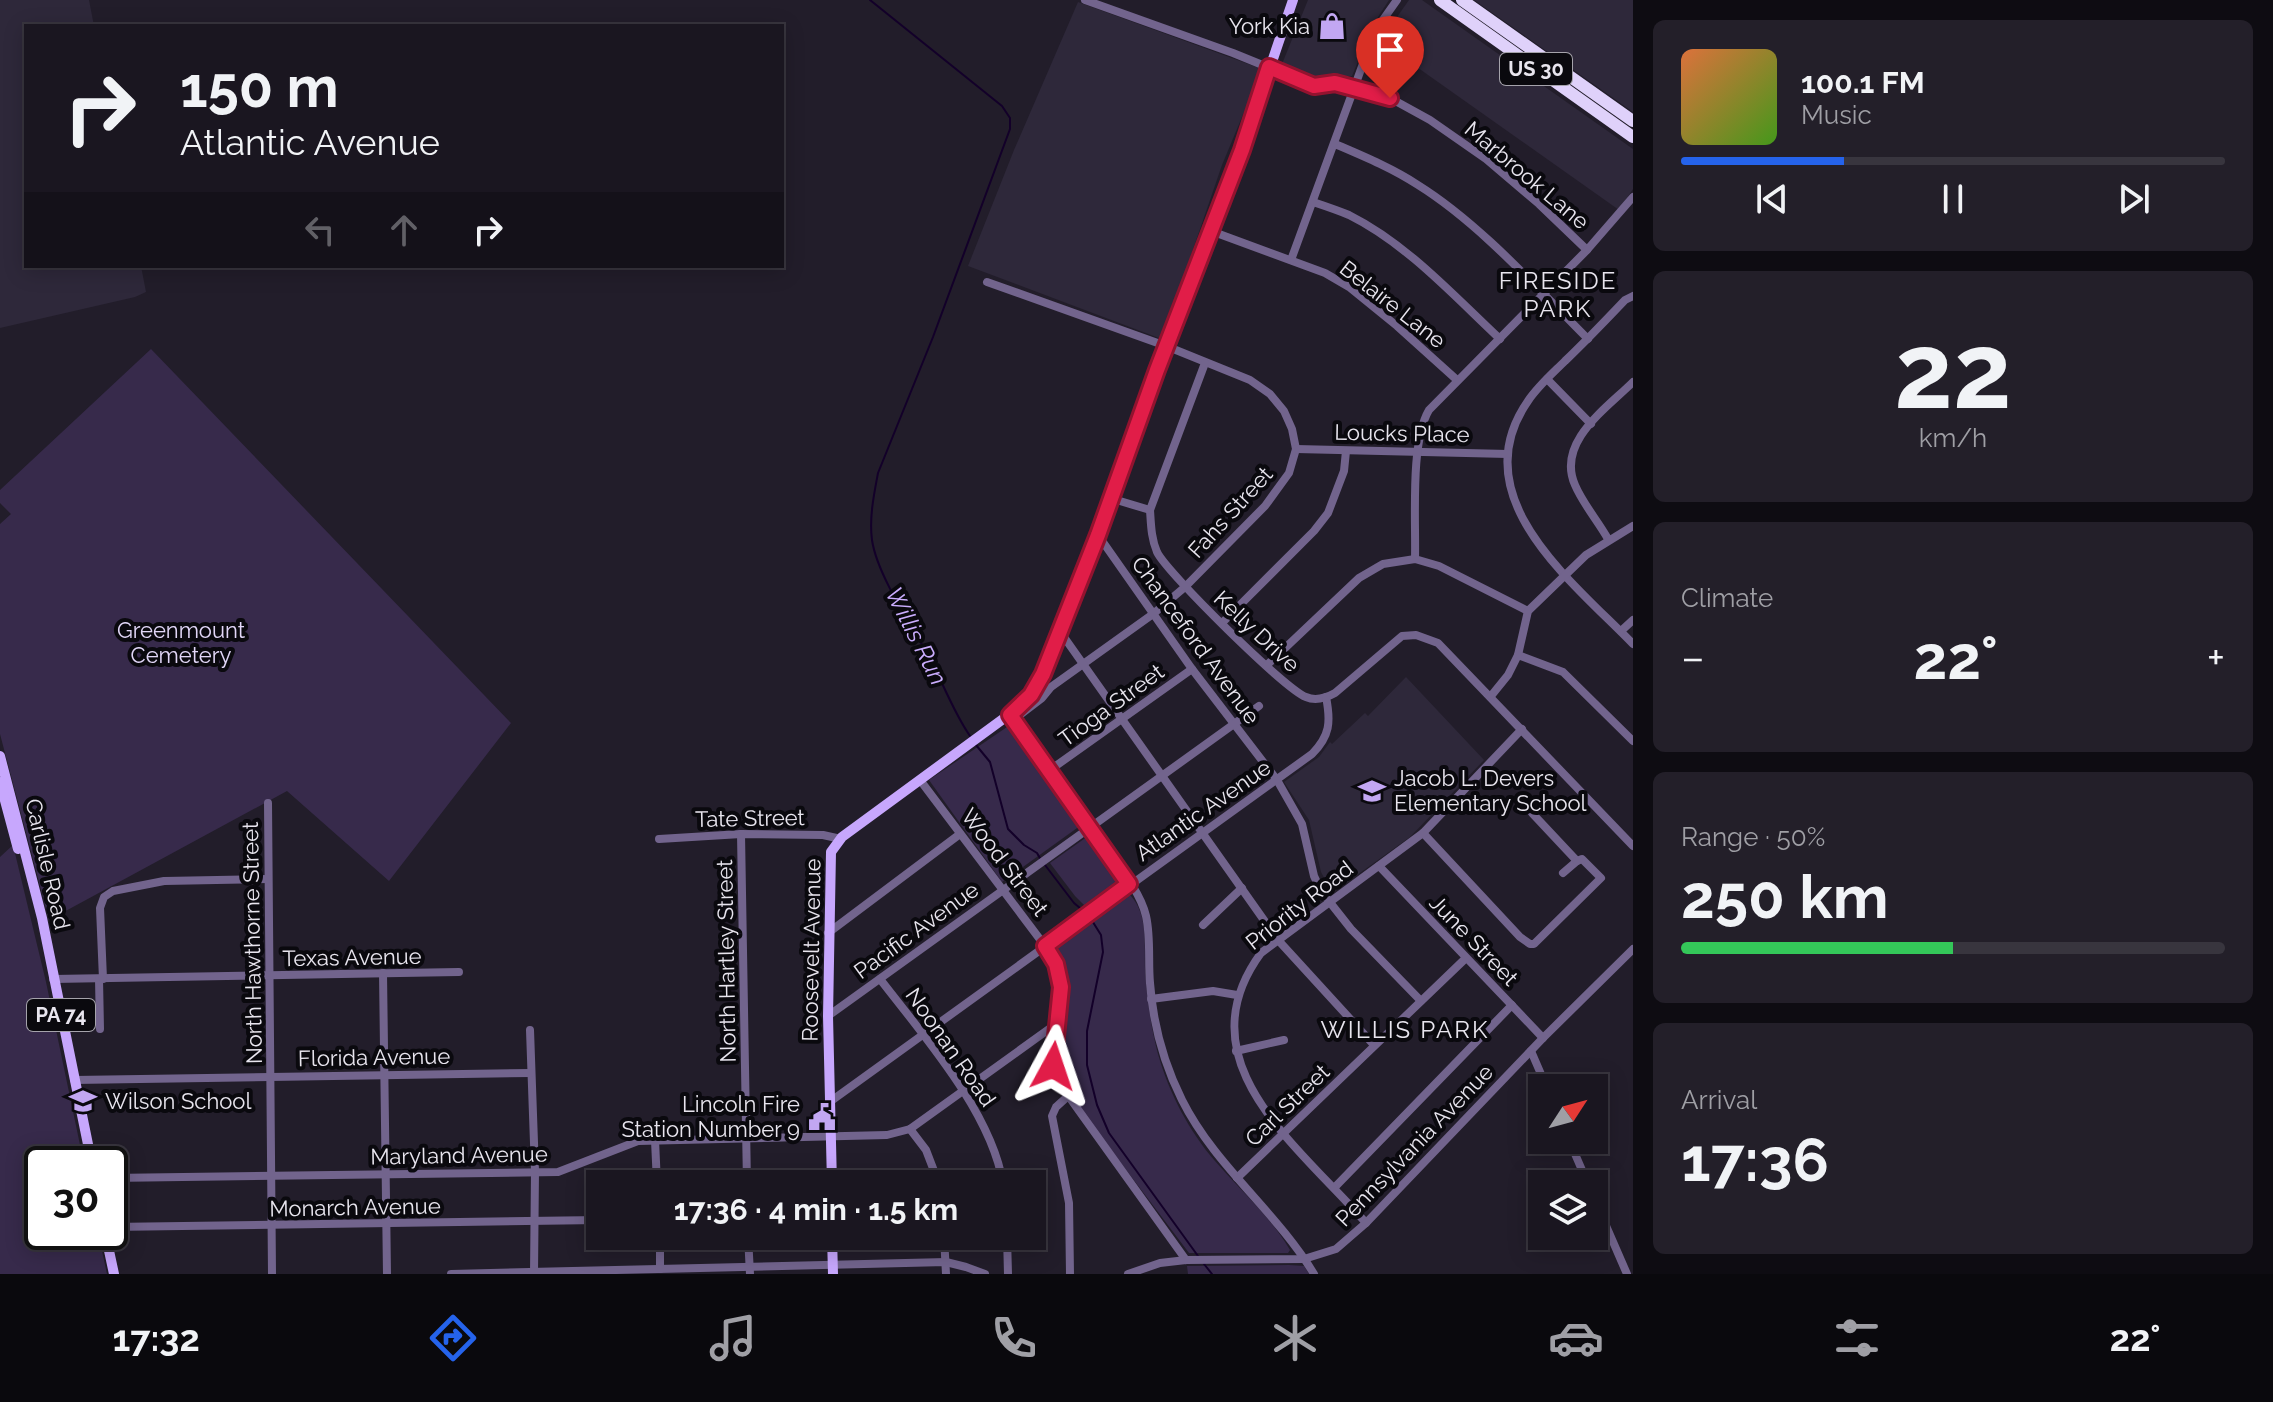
<!DOCTYPE html>
<html lang="en">
<head>
<meta charset="utf-8">
<style>
  body { margin:0; font-family:Raleway,sans-serif; background:#231f29; color:#f1f3f6; height:100vh; display:flex; flex-direction:column; font-size:30px; white-space:nowrap }
  * { box-sizing:border-box; margin:0 }
  p { font-size:26px; color:#9f9fa5 }
  .icon { flex:none; width:44px; height:44px; fill:none; stroke:currentColor; stroke-width:2; stroke-linecap:round; stroke-linejoin:round }
  .map { position:relative; flex:1; overflow:hidden }
  .details { display:flex; flex-direction:column; gap:20px; padding:20px; background:#0e0c12; width:640px }
  .details>* { flex:none }
  .hud { position:absolute; left:24px; top:24px; width:760px; height:244px; border-radius:0px; box-shadow:0 4px 20px #0003,0 0 0 2px #38353e; background:#1a1620; color:#f1f3f6; overflow:hidden }
  .needle { width:52px; rotate:54deg }
  .buttons { position:absolute; left:1528px; top:1074px; display:grid; gap:16px }
  .buttons a { display:grid; place-items:center; width:80px; height:80px; border-radius:0px; background:#1a1620; box-shadow:0 4px 20px #0003,0 0 0 2px #38353e; font-size:40px }
  .speed { position:absolute; left:24px; top:1146px; display:flex; gap:16px; font-size:40px; font-weight:700; text-align:center }
  .speed>* { display:grid; place-content:center; width:104px; height:104px; border-radius:50%; background:#1a1620; box-shadow:0 4px 20px #0003,0 0 0 2px #38353e; line-height:1 }
  .speed .limit { border:4px solid #111; border-radius:12px; background:#fff; color:#111 }
  .pin { position:absolute; display:grid; place-items:center; width:68px; height:68px; color:#fff; margin:-82px -34px; border-radius:50% 50% 50% 0; rotate:-45deg; box-shadow:0 0 8px #0007 }
  .pin .icon { rotate:45deg }
  .me { position:absolute; width:88px; margin:-44px; rotate:5deg; stroke-linejoin:round; filter:drop-shadow(0 0 6px #0008) }
  .turn { display:flex; align-items:center; gap:28px; height:168px; padding:0 24px; font-size:36px }
  .turn .icon { width:104px; height:104px; stroke-width:2.5 }
  .turn b { display:block; font-size:56px; line-height:68px }
  .lanes { display:flex; align-items:center; height:76px; padding:0 24px; background:#0003; justify-content:center; gap:40px; direction:ltr }
  .lanes .off { opacity:.35 }
  .big { font-size:60px; font-weight:700; line-height:1.1 }
  .details .card { flex:1; display:flex; flex-direction:column; justify-content:center; gap:12px; min-width:0; padding:0 28px; border-radius:12px; background:#231f29 }
  .details .dial { align-items:center; gap:0 }
  .dial b { font-size:104px; line-height:1 }
  .song { display:flex; align-items:center; gap:24px }
  .cover { width:96px; height:96px; border-radius:12px; background:linear-gradient(135deg,hsl(20 70% 55%),hsl(100 70% 35%)) }
  .played { height:8px; border-radius:4px; background:linear-gradient(90deg,#2563eb 30%,#38353e 30%) }
  .keys { display:flex; justify-content:space-around; direction:ltr }
  .heat { display:flex; justify-content:space-between; align-items:center; font-size:44px; direction:ltr }
  .charge { height:12px; border-radius:6px; background:linear-gradient(90deg,#34c759 50%,#38353e 0) }
  .trip { position:absolute; left:586px; top:1170px; width:460px; height:80px; border-radius:0px; background:#1a1620; box-shadow:0 4px 20px #0003,0 0 0 2px #38353e; font-weight:700; line-height:80px; text-align:center }
  .tabs { display:flex; height:128px; justify-content:space-around; align-items:center; background:#0a090d; color:#9f9fa5 }
  .tabs .icon { width:56px; height:56px }
  .tabs .on { color:#2563eb }
  .tabs b { font-size:36px; color:#f1f3f6 }
  main { display:flex; flex:1; min-height:0 }
  .map>svg:first-child { display:block }
  .built { fill:#2e283a }
  .green { fill:#372a4b }
  .lines { fill:none; stroke-linecap:round; stroke-linejoin:round }
  .stream { stroke:#130029; stroke-width:2 }
  .minor { stroke:#72648d; stroke-width:8 }
  .major { stroke:#c7a7fd; stroke-width:10 }
  .highway { stroke:#dfd1fa; stroke-width:12 }
  .route-casing { stroke:#92132f; stroke-width:20 }
  .route { stroke:#e11d48; stroke-width:14 }
  .labels { text-anchor:middle; stroke-width:8; stroke-linejoin:round; paint-order:stroke }
  .shield { fill:#0a090e; stroke:#a5a3ab; stroke-width:2 }
  .shield-label { font-size:20px; font-weight:bold; fill:#e8e5ee }
  .poi-label { font-size:22px; fill:#e8e5ee; stroke:#0a090e; text-anchor:end }
  .street-label { font-size:22px; fill:#e8e5ee; stroke:#0a090e }
  .park-label { font-size:22px; fill:#e2d7f8; stroke:#0a090e }
  .neighbourhood-label { font-size:24px; letter-spacing:2px; fill:#e8e5ee; stroke:#0a090e }
  .water-label { font-size:24px; font-style:italic; fill:#caadfd; stroke:#0a090e }
</style>
</head>
<body>
<main>
<div class="map">
<svg width="1633" height="1274" viewBox="0 0 1633 1274">
  <rect width="100%" height="100%" fill="#221d2a"/>
  <!-- built -->
  <g class="built">
    <path d="M0 0H89L94 26H26V266H141L146 292 135 297 0 328Z"/>
    <path d="M1308 0H1389L1374 23 1352 76 1318 80 1282 64Z"/>
    <path d="M1409 0H1422L1633 149V189L1619 210 1380 41Z"/>
    <path d="M1474 0H1633V112L1575 71Z"/>
    <path d="M1078 2 1262 69 1222 165 1187 267 1159 338 968 266 1014 150Z"/>
    <path d="M1406 677 1484 760 1410 837 1332 893 1321 872 1309 820 1284 782 1319 757 1330 742 1332 744 1365 713 1368 716Z"/>
  </g>
  <!-- green -->
  <g class="green">
    <path d="M151 349 511 723 389 881 287 791 49 920 0 734V524L11 514 0 503V490Z"/>
    <path d="M1010 725 1017 730 1084 823 1002 882 929 780Z"/>
    <path d="M1091 834 1121 876 1122 881 1086 907 1075 896 1050 863Z"/>
    <path d="M13 845 46 982 84 1164H42V1232H98L107 1274H0V857Z"/>
    <path d="M1129 894C1152 917 1142 953 1146 982 1148 1006 1152 1031 1158 1054 1169 1093 1189 1131 1215 1161 1241 1191 1270 1216 1290 1250L1288 1253H1189L1062 1085C1046 1036 1083 999 1052 949Z"/>
    <path d="M1289 1265 1304 1266 1309 1274H1188L1187 1266Z"/>
  </g>
  <g class="lines">
    <!-- stream -->
    <g class="stream">
      <path d="M870 0 1002 106 1010 118V129L933 337 878 473C874 494 869 518 872 540 877 575 913 628 931 660 944 686 954 713 970 736"/>
      <path d="M976 745 990 762 1008 829 1024 845 1037 853 1041 860"/>
      <path d="M1045 865 1074 903 1087 914"/>
      <path d="M1091 919 1101 935 1103 952 1087 1031V1065L1097 1105 1109 1133 1198 1256"/>
      <path d="M1204 1264 1212 1274"/>
    </g>
    <!-- minor -->
    <g class="minor">
      <path d="M1085 0 1233 53 1314 86 1335 83 1390 98 1430 120 1486 159 1539 204 1587 250"/>
      <path d="M1335 144C1363 156 1392 168 1418 185 1479 223 1536 287 1588 339"/>
      <path d="M1313 202C1325 206 1337 210 1349 215 1407 244 1453 295 1500 339"/>
      <path d="M1211 231 1325 273 1349 287 1397 326 1457 380"/>
      <path d="M1291 260 1375 31 1397 0"/>
      <path d="M987 282 1166 346 1250 380 1270 394 1284 411 1292 429 1296 449 1289 473 1265 506 1185 587 1153 614 1051 687 1042 698 1021 714"/>
      <path d="M1633 296 1625 300C1606 320 1586 341 1565 361 1553 373 1538 386 1528 401 1461 497 1573 582 1633 644"/>
      <path d="M1205 363 1150 510C1151 524 1151 538 1157 552 1167 573 1285 689 1306 697 1315 701 1326 698 1335 693L1402 636 1416 635 1438 643 1633 846"/>
      <path d="M1547 379 1591 424"/>
      <path d="M1296 449 1508 454"/>
      <path d="M1110 498 1150 510"/>
      <path d="M1098 535 1192 669 1277 780 1302 824 1314 876 1321 891 1351 929 1421 1001"/>
      <path d="M1608 539C1598 521 1583 504 1575 485 1556 442 1607 408 1633 382"/>
      <path d="M1415 559C1416 520 1410 442 1429 410L1587 250 1633 197"/>
      <path d="M1222 623 1314 531 1328 513 1344 471 1346 451"/>
      <path d="M1059 630 1278 940 1374 1045"/>
      <path d="M1621 631 1633 620"/>
      <path d="M1518 655 1563 672 1633 741"/>
      <path d="M1267 665 1359 578 1383 564 1415 559 1439 566 1528 611"/>
      <path d="M1491 696 1508 675 1518 655 1528 611 1586 555 1633 526"/>
      <path d="M1010 715C1041 757 1072 800 1102 844 1117 865 1140 890 1146 916 1151 938 1148 962 1150 983 1153 1024 1164 1064 1182 1100 1215 1166 1276 1211 1314 1274"/>
      <path d="M1050 770 1192 669"/>
      <path d="M920 780 1045 946 1056 964 1061 987 1053 1049 1054 1076 1186 1260"/>
      <path d="M268 803 272 1274"/>
      <path d="M1532 813 1577 861 1563 873"/>
      <path d="M1423 833 1520 937 1530 944H1534L1601 878 1582 859 1577 861"/>
      <path d="M741 834 747 1184"/>
      <path d="M659 839 741 834 823 835 841 839"/>
      <path d="M1379 866 1543 1038"/>
      <path d="M1203 925 1242 888"/>
      <path d="M828 933 960 834"/>
      <path d="M383 973 387 1274"/>
      <path d="M53 979 459 972"/>
      <path d="M99 979 100 1029"/>
      <path d="M103 979 100 908 104 897 113 891 164 881 268 879"/>
      <path d="M880 979C923 1035 992 1113 1003 1184"/>
      <path d="M1151 999 1213 991 1237 995"/>
      <path d="M828 1016 1259 706"/>
      <path d="M530 1030 535 1171 534 1274"/>
      <path d="M1236 1051 1284 1040"/>
      <path d="M1531 1051 1547 1088"/>
      <path d="M74 1080 531 1073"/>
      <path d="M1067 1097 1056 1107 1052 1116 1069 1203 1070 1274"/>
      <path d="M831 1101 1312 754C1330 736 1331 722 1326 697"/>
      <path d="M910 1129 926 1150 939 1184"/>
      <path d="M655 1140 657 1184"/>
      <path d="M1569 1140 1588 1184"/>
      <path d="M110 1178 558 1172 638 1141 887 1135 910 1129 1056 1024"/>
      <path d="M1237 1178 1466 958"/>
      <path d="M1335 1187 1512 1005"/>
      <path d="M1594 1198 1627 1274"/>
      <path d="M1366 1223C1300 1147 1181 1062 1261 953L1423 833 1522 729"/>
      <path d="M110 1227 600 1220"/>
      <path d="M660 1236V1269"/>
      <path d="M748 1236 750 1274"/>
      <path d="M944 1236 946 1274"/>
      <path d="M1007 1236 1008 1274"/>
      <path d="M451 1274 946 1262 966 1267 985 1274"/>
      <path d="M1128 1274 1160 1263 1186 1260 1304 1259 1336 1249 1366 1223 1543 1038 1633 949"/>
    </g>
    <!-- major -->
    <g class="major">
      <path d="M0 756 42 918 92 1164"/>
      <path d="M0 782 18 849"/>
      <path d="M832 1184 828 1016 831 852 842 837 1018 708 1031 695 1043 674 1098 535 1166 346 1242 150 1293 0"/>
      <path d="M105 1232 114 1274"/>
      <path d="M832 1236 833 1274"/>
    </g>
    <!-- highway -->
    <g class="highway">
      <path d="M1440 0 1633 137"/>
      <path d="M1462 0 1633 121"/>
    </g>
  </g>
  <g class="lines">
    <!-- route casing -->
    <g class="route-casing">
      <path id="route" d="M1053 1066 1061 987 1056 964 1045 946 1129 884 1010 715 1031 695 1043 674 1098 535 1157 370 1242 150 1269 67 1314 86 1335 83 1390 98"/>
    </g>
    <!-- route -->
    <use href="#route" class="route"/>
  </g>
  <!-- icons -->
  <defs>
    <g id="shop-bare" transform="scale(2.16)"><path d="M-5-2.5h2.3a2.7 3.5 0 0 1 5.4 0H5L5.5 6h-11ZM-1.5-2.5h3a1.5 2.3 0 0 0-3 0Z" fill="#c2a7f2" stroke="#0a090e" stroke-width="2.5" paint-order="stroke"/></g>
    <g id="school-bare" transform="scale(2.16)"><path d="M0-5L7-2L0 1L-7-2ZM-4 1L0 2.5L4 1V4Q0 6-4 4Z" fill="#c2a7f2" stroke="#0a090e" stroke-width="2.5" paint-order="stroke"/></g>
    <g id="civic-bare" transform="scale(2.16)"><path d="M-.6-6.5H3V-4.5H.6V-3L4-1V1h2V6H-6V1h2V-1L-.6-3ZM-1.2 2.5V6h2.4V2.5Z" fill="#c2a7f2" stroke="#0a090e" stroke-width="2.5" paint-order="stroke"/></g>
  </defs>
  <g fill-rule="evenodd">
    <use href="#shop-bare" x="1332" y="26"/>
    <use href="#school-bare" x="1372" y="791"/>
    <use href="#school-bare" x="83" y="1101"/>
    <use href="#civic-bare" x="822" y="1117"/>
  </g>
  <g class="labels">
    <!-- shield labels -->
    <g class="shield">
      <rect x="1500" y="53" width="72" height="32" rx="6"/>
      <rect x="27" y="999" width="68" height="32" rx="6"/>
    </g>
    <g class="shield-label">
      <text x="1536" y="76">US 30</text>
      <text x="61" y="1022">PA 74</text>
    </g>
    <!-- poi labels -->
    <g class="poi-label">
      <text x="1310" y="34">York Kia</text>
      <text x="1394" y="786" text-anchor="start">Jacob L. Devers<tspan x="1394" dy="25">Elementary School</tspan></text>
      <text x="105" y="1109" text-anchor="start">Wilson School</text>
      <text x="800" y="1112">Lincoln Fire<tspan x="800" dy="25">Station Number 9</tspan></text>
    </g>
    <!-- street labels -->
    <g class="street-label">
      <text transform="translate(1527 175) rotate(40)" y="8">Marbrook Lane</text>
      <text transform="translate(1393 304) rotate(38)" y="8">Belaire Lane</text>
      <text transform="translate(1402 433) rotate(1)" y="8">Loucks Place</text>
      <text transform="translate(1230 512) rotate(-48)" y="8">Fahs Street</text>
      <text transform="translate(1257 631) rotate(43)" y="8">Kelly Drive</text>
      <text transform="translate(1196 640) rotate(54)" y="8">Chanceford Avenue</text>
      <text transform="translate(1111 705) rotate(-36)" y="8">Tioga Street</text>
      <text transform="translate(1203 810) rotate(-35)" y="8">Atlantic Avenue</text>
      <text transform="translate(750 818) rotate(-1)" y="8">Tate Street</text>
      <text transform="translate(1005 862) rotate(53)" y="8">Wood Street</text>
      <text transform="translate(48 864) rotate(77)" y="8">Carlisle Road</text>
      <text transform="translate(1299 905) rotate(-38)" y="8">Priority Road</text>
      <text transform="translate(916 930) rotate(-36)" y="8">Pacific Avenue</text>
      <text transform="translate(1474 940) rotate(46)" y="8">June Street</text>
      <text transform="translate(252 943) rotate(-91)" y="8">North Hawthorne Street</text>
      <text transform="translate(811 950) rotate(-89)" y="8">Roosevelt Avenue</text>
      <text transform="translate(352 957) rotate(-1)" y="8">Texas Avenue</text>
      <text transform="translate(726 961) rotate(-91)" y="8">North Hartley Street</text>
      <text transform="translate(951 1047) rotate(55)" y="8">Noonan Road</text>
      <text transform="translate(374 1057) rotate(-1)" y="8">Florida Avenue</text>
      <text transform="translate(1287 1105) rotate(-44)" y="8">Carl Street</text>
      <text transform="translate(1414 1145) rotate(-46)" y="8">Pennsylvania Avenue</text>
      <text transform="translate(459 1155) rotate(-1)" y="8">Maryland Avenue</text>
      <text transform="translate(355 1207) rotate(-1)" y="8">Monarch Avenue</text>
    </g>
    <!-- park labels -->
    <g class="park-label">
      <text x="181" y="638">Greenmount<tspan x="181" dy="25">Cemetery</tspan></text>
    </g>
    <!-- neighbourhood labels -->
    <g class="neighbourhood-label">
      <text x="1558" y="289">FIRESIDE<tspan x="1558" dy="28">PARK</tspan></text>
      <text x="1405" y="1038">WILLIS PARK</text>
    </g>
    <!-- water labels -->
    <g class="water-label">
      <text transform="translate(916 636) rotate(63)" y="8">Willis Run</text>
    </g>
  </g>
</svg>
<div class="buttons">
<a><svg class="needle" viewBox="-14 -14 28 28"><path d="M0-13l5 13h-10z" fill="#e53935"/><path d="M0 13l5-13h-10z" fill="#9f9fa5"/></svg></a>
<a><svg class="icon" aria-label="layers" viewBox="0 0 24 24"><path d="M12 4l9 5-9 5-9-5zM3 14l9 5 9-5"/></svg></a>
</div>
<div class="speed"><div class="limit">30</div></div>
<div class="pin" style="left:1390px;top:98px;background:#d93025"><svg class="icon" aria-label="arrive" viewBox="0 0 24 24"><path d="M6 21V4h12l-3 4 3 4H6"/></svg></div>
<svg class="me" style="left:1053px;top:1066px" viewBox="-20 -20 40 40"><path d="M0-17L14 15 0 8-14 15z" fill="#e11d48" stroke="#fff" stroke-width="4"/></svg>
<div class="trip">17:36 · 4 min · 1.5 km</div>
<div class="hud">
<div class="turn"><svg class="icon" aria-label="right" viewBox="0 0 24 24"><path d="M7 20v-9h11M14 6l5 5-5 5"/></svg><div><b>150 m</b>Atlantic Avenue</div></div>
<div class="lanes"><svg class="icon off" aria-label="left" viewBox="0 0 24 24"><path d="M17 20v-9H6M10 6l-5 5 5 5"/></svg><svg class="icon off" aria-label="ahead" viewBox="0 0 24 24"><path d="M12 20V5M6 11l6-6 6 6"/></svg><svg class="icon" aria-label="right" viewBox="0 0 24 24"><path d="M7 20v-9h11M14 6l5 5-5 5"/></svg></div>
</div>
</div>
<section class="details">
<div class="card">
<div class="song"><i class="cover"></i><div><b>100.1 FM</b><p>Music</p></div></div>
<div class="played"></div>
<div class="keys"><svg class="icon" aria-label="previous" viewBox="0 0 24 24"><path d="M18 5L8 12l10 7zM5 5v14"/></svg><svg class="icon" aria-label="pause" viewBox="0 0 24 24"><path d="M8 5v14M16 5v14"/></svg><svg class="icon" aria-label="next" viewBox="0 0 24 24"><path d="M6 5l10 7-10 7zM19 5v14"/></svg></div>
</div>
<div class="card dial"><b>22</b><p>km/h</p></div>
<div class="card"><p>Climate</p>
<div class="heat"><a>−</a><b class="big">22°</b><a>+</a></div>
</div>
<div class="card"><p>Range · 50%</p><b class="big">250 km</b><div class="charge"></div></div>
<div class="card"><p>Arrival</p><b class="big">17:36</b></div>
</section>
</main>
<nav class="tabs">
<b>17:32</b>
<svg class="icon on" aria-label="directions" viewBox="0 0 24 24"><path d="M12 3l9 9-9 9-9-9zM9 14v-3h6M13 9l2 2-2 2"/></svg>
<svg class="icon" aria-label="music" viewBox="0 0 24 24"><path d="M9 18V5l10-2v13"/><circle cx="6" cy="18" r="3"/><circle cx="16" cy="16" r="3"/></svg>
<svg class="icon" aria-label="phone" viewBox="0 0 24 24"><path d="M5 4h4l2 5-3 2q2 4 5 5l2-3 5 2v4C11 20 4 13 5 4z"/></svg>
<svg class="icon" aria-label="climate" viewBox="0 0 24 24"><path d="M12 3v18M4 7l16 10M4 17L20 7"/></svg>
<svg class="icon" aria-label="car" viewBox="0 0 24 24"><path d="M5 17H2v-5l4-1 3-4h7l3 4 3 1v5h-3M9 17h6M6 11h13"/><circle cx="7" cy="17" r="2"/><circle cx="17" cy="17" r="2"/></svg>
<svg class="icon" aria-label="filters" viewBox="0 0 24 24"><path d="M4 7h16M4 17h16"/><circle cx="9" cy="7" r="2"/><circle cx="15" cy="17" r="2"/></svg>
<b>22°</b>
</nav>
</body>
</html>
